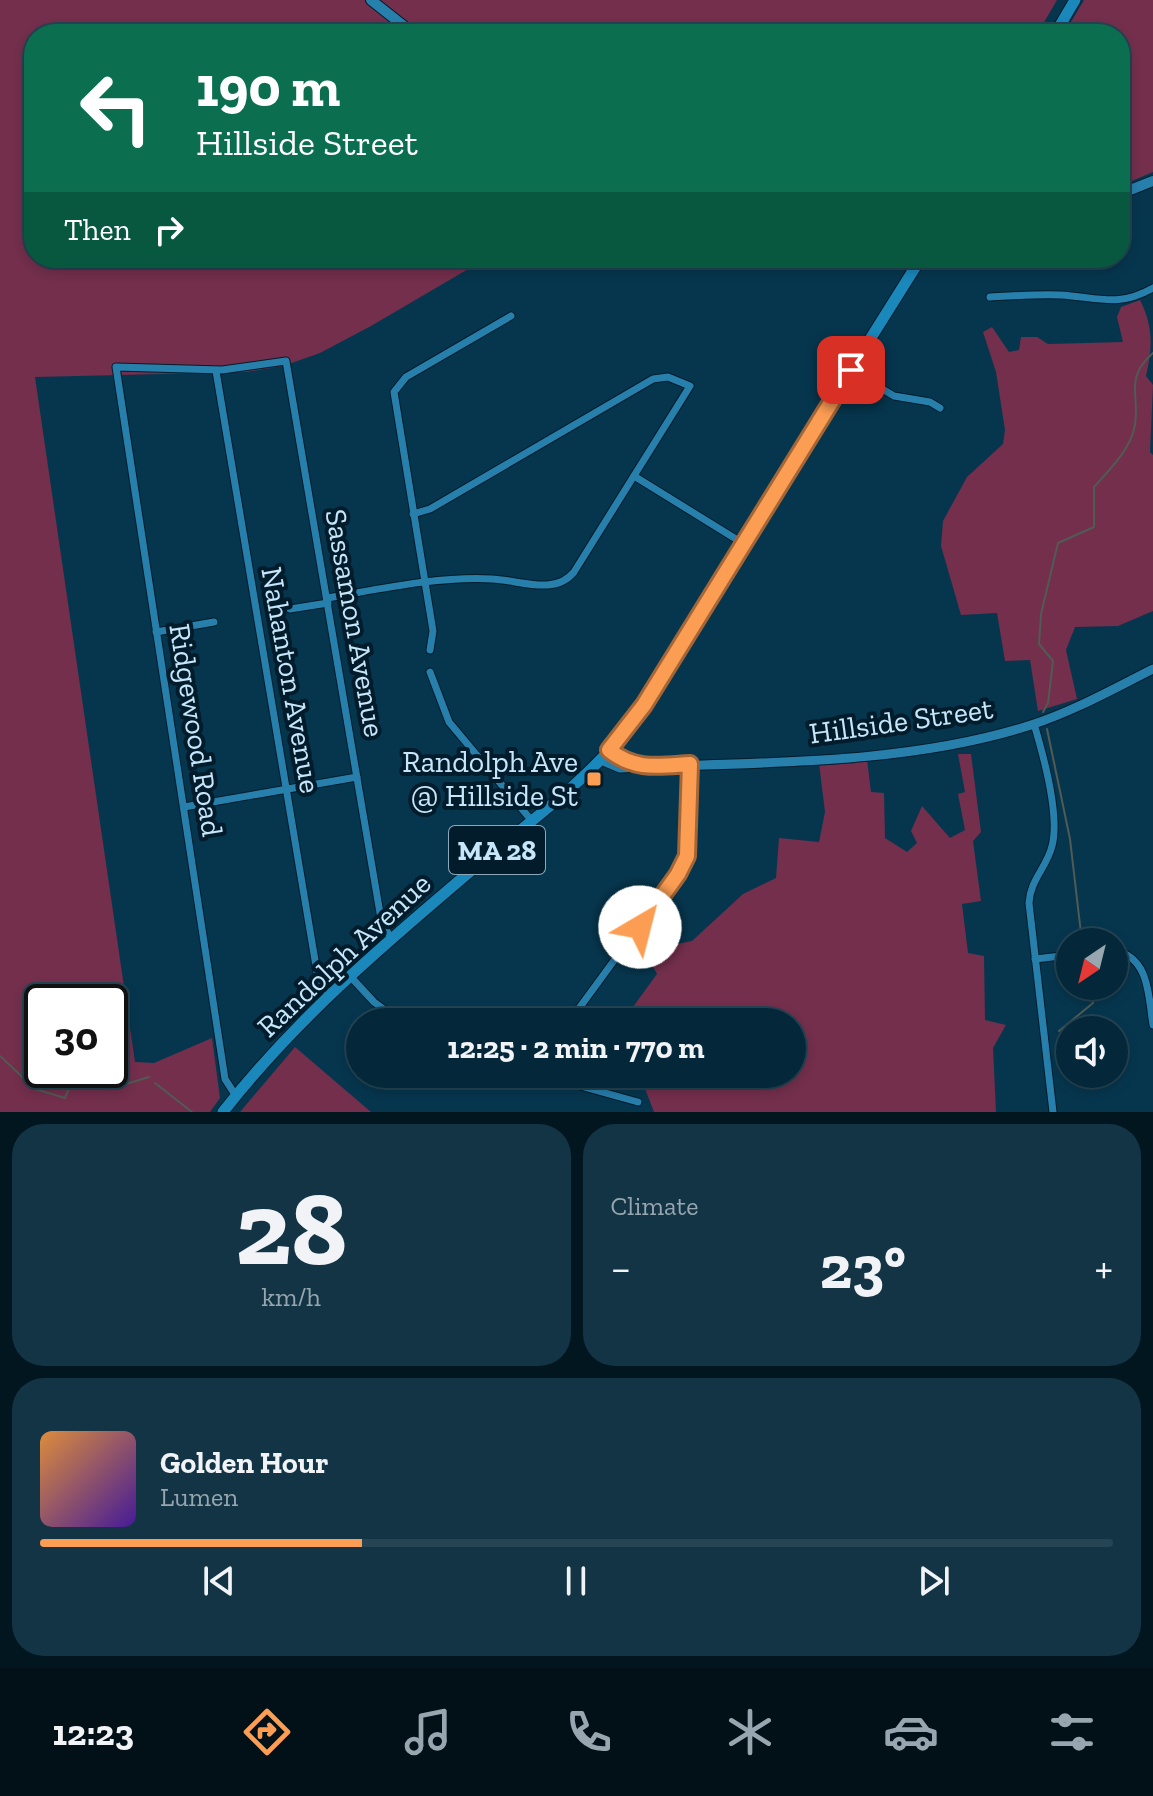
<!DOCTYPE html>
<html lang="en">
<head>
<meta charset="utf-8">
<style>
  body { margin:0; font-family:"Zilla Slab",serif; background:#123445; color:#f1f3f6; height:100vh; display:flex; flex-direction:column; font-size:30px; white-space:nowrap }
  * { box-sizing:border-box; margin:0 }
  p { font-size:26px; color:#97a6af }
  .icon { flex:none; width:44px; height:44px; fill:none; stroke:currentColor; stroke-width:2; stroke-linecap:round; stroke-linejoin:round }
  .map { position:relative; height:1112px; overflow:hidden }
  .panel { display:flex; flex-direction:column; gap:12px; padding:12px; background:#021620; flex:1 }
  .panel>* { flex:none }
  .guide { position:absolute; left:24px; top:24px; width:1106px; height:244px; border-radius:32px; box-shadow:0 4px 12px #0003,0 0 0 2px #254454; background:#0b6e4f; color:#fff; overflow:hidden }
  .needle { width:52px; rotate:215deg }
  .controls { position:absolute; left:1056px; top:928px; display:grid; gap:16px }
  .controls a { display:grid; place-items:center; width:72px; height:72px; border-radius:50%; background:#04283a; box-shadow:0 4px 12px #0003,0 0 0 2px #254454; font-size:40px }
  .speed { position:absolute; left:24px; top:984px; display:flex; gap:16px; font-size:40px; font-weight:700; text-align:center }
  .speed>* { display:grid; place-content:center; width:104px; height:104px; border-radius:50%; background:#04283a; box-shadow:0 4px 12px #0003,0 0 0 2px #254454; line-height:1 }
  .speed .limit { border:4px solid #111; border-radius:12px; background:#fff; color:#111 }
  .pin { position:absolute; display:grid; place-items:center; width:68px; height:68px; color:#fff; margin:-34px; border-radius:16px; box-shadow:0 4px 12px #0006 }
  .me { position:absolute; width:88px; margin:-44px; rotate:37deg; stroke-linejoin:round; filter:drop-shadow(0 0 6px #0008) }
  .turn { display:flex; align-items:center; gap:28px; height:168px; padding:0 40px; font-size:36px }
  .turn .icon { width:104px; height:104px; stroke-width:2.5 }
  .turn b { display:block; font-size:56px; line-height:68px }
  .then { display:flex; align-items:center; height:76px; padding:0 40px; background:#0003; gap:16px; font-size:30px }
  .big { font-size:60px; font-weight:700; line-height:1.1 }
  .panel .widget { flex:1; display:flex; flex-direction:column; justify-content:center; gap:12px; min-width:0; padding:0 28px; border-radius:32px; background:#123445 }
  .panel .dial { align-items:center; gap:0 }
  .dial b { font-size:104px; line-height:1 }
  .song { display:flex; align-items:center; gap:24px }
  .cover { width:96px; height:96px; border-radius:12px; background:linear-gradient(135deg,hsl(30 70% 55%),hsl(260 70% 35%)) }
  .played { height:8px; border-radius:4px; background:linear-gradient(90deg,#fc9d54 30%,#254454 30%) }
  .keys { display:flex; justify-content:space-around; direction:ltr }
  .heat { display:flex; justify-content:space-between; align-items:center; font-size:44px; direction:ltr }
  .panel .tiles { flex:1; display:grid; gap:12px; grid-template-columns:1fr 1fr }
  .widget:last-child { grid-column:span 2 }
  .trip { position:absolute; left:346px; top:1008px; width:460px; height:80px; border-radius:40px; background:#04283a; box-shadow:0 4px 12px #0003,0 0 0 2px #254454; font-weight:700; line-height:80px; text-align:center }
  .dock { display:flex; height:128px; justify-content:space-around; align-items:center; background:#021017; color:#97a6af }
  .dock .icon { width:56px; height:56px }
  .dock .on { color:#fc9d54 }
  .dock b { font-size:36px; color:#f1f3f6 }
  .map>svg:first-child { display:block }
  .green { fill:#732f4c; fill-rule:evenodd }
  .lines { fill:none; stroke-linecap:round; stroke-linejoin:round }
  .stream { stroke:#505b55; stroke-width:2 }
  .minor-casing { stroke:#021c2b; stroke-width:9 }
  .tertiary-casing { stroke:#021c2b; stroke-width:11 }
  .secondary-casing { stroke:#021c2b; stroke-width:12 }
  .primary-casing { stroke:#021c2b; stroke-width:13 }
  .minor { stroke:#277fac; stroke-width:7 }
  .tertiary { stroke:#277fac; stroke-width:9 }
  .secondary { stroke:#277fac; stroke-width:10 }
  .primary { stroke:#1a88bb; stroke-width:11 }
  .route-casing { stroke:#a46637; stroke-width:20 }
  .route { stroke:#fc9d54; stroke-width:14 }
  .poi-dot { fill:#fc9d54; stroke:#021c2b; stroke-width:3 }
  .labels { text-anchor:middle; stroke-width:8; stroke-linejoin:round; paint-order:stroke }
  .shield { fill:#021c2b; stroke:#8ca9bc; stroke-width:2 }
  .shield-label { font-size:28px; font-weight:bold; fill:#c7e6fa }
  .street-label { font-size:30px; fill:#c7e6fa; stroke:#021c2b }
  .poi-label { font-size:30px; fill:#c7e6fa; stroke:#021c2b; text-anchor:end }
</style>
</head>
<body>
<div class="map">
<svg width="1153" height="1112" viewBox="0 0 1153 1112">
  <rect width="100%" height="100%" fill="#06364e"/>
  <!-- green -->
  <g class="green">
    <path d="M0 0H1057L1043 24 1051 26 1046 34H34V258H487L371 326 320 353 283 366 246 372 35 377 135 1062 154 1063 212 1038 220 1098 210 1112H0ZM42 1002H110V1070H42Z"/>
    <path d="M1084 0H1153V172L1120 186V34H1064Z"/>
    <path d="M1140 300C1153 326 1153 346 1146 376L1153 385 1150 452 1153 455V611L1118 626 1075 627 1066 650 1077 699 1038 711 1030 660 1005 661 997 613 961 615 941 546 943 521 967 477 1003 444 1005 430 996 372 983 332 992 327 1009 352 1019 350 1021 337H1037L1048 344 1123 342 1117 317 1121 307Z"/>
    <path d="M958 754H971L981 832 973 841 981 901 962 904 968 953 984 956 985 1020 1006 1025 993 1048 996 1112H654L644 1086 646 1074H792V1022H622L657 974 644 950 646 942 672 945 692 941 743 894 776 878 779 838 819 842 825 812 819 763 867 759 871 792 884 793 885 838 907 852 917 843 911 831 922 806 950 838 965 830 958 794 965 792Z"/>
    <path d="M295 1047 371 1112H240Z"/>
  </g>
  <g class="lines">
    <!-- stream -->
    <g class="stream">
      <path d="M1043 712 1048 703 1053 661 1039 644 1041 614 1058 543 1094 527V487C1108 471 1129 451 1134 429 1142 398 1122 380 1153 353"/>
      <path d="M1047 729 1070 839 1082 942"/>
      <path d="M1059 1031 1093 1003 1090 986"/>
      <path d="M0 1056 35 1089 65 1098 77 1070"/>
      <path d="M95 1070 107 1083 116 1087 149 1077"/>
      <path d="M155 1083 192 1112"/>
    </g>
    <!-- minor casing -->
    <g class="minor-casing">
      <g id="minor">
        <path d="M990 297C1014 296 1037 294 1060 295 1098 297 1118 308 1153 288"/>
        <path d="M851 370 894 396 930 402 940 408"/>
        <path d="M216 371 318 978 328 994"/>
        <path d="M634 476 744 544"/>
        <path d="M327 598C380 589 438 576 492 579 519 580 555 596 574 572L690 386 668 377 653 379 430 509 413 514"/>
        <path d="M290 609 328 603"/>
        <path d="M156 632 214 622"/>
        <path d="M430 650 433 631 394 392 406 377 511 316"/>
        <path d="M430 672 449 722 532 821"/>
        <path d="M1034 724C1043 754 1060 816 1052 846 1047 867 1030 880 1029 903L1053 1112"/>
        <path d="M184 807 357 777"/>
        <path d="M1114 950C1150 958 1148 995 1153 1025"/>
        <path d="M1035 959 1070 955"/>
        <path d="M349 975 374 1002 401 1022"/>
        <path d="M569 1022 684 865 690 834V764"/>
        <path d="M537 1074 638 1102"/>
        <path d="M236 1096 225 1079 116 367 222 370 286 361 381 919 391 939"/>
      </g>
    </g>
    <!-- tertiary casing -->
    <g class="tertiary-casing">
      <g id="tertiary">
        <path d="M609 750 635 765"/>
        <path d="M601 760 620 768C752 762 905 766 1031 725 1074 711 1113 689 1153 669"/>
      </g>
    </g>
    <!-- secondary casing -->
    <g class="secondary-casing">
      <g id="secondary">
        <path d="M371 0 414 34"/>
        <path d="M1120 194 1153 181"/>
      </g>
    </g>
    <!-- primary casing -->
    <g class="primary-casing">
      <g id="primary">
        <path d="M1055 34 1075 0"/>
        <path d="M223 1112C298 1016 388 941 480 863 528 823 580 786 620 738L921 258"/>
      </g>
    </g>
    <!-- minor -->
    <use href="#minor" class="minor"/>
    <!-- tertiary -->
    <use href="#tertiary" class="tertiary"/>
    <!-- secondary -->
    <use href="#secondary" class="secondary"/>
    <!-- primary -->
    <use href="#primary" class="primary"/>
  </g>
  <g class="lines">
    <!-- route casing -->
    <g class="route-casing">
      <path id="route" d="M640 927 678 874 687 856 690 764C659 766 635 771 609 750L644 705 851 370"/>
    </g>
    <!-- route -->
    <use href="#route" class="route"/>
  </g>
  <!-- markers -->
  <rect class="poi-dot" x="586" y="771" width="16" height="16" rx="4"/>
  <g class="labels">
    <!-- shield labels -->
    <rect class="shield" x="449" y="826" width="96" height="48" rx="6"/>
    <g class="shield-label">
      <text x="497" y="860">MA 28</text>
    </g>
    <!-- street labels -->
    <g class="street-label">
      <text transform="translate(355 623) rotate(80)" y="10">Sassamon Avenue</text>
      <text transform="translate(291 680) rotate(80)" y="10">Nahanton Avenue</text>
      <text transform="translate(901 721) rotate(-8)" y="10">Hillside Street</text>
      <text transform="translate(196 730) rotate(81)" y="10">Ridgewood Road</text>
      <text transform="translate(344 955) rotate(-43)" y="10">Randolph Avenue</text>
    </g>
    <!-- poi labels -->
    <g class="poi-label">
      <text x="578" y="772">Randolph Ave<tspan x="578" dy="34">@ Hillside St</tspan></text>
    </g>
  </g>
</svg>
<div class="controls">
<a><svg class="needle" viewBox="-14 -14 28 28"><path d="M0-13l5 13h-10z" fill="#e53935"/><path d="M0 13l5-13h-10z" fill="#97a6af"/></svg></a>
<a><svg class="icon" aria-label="sound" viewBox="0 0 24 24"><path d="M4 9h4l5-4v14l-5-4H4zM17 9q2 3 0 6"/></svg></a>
</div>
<div class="speed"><div class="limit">30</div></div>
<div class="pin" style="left:851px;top:370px;background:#d93025"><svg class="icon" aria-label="arrive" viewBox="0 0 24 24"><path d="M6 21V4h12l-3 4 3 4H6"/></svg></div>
<svg class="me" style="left:640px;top:927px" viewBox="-20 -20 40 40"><circle r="19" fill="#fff"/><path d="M0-13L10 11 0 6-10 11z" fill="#fc9d54"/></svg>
<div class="trip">12:25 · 2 min · 770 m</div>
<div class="guide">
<div class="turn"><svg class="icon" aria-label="left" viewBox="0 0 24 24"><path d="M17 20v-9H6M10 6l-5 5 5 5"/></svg><div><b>190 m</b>Hillside Street</div></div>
<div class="then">Then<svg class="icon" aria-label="right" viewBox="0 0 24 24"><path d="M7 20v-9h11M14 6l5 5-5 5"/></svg></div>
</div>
</div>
<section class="panel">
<div class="tiles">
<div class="widget dial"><b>28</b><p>km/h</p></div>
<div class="widget"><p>Climate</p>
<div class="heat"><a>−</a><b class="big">23°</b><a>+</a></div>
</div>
<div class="widget">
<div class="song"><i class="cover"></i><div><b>Golden Hour</b><p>Lumen</p></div></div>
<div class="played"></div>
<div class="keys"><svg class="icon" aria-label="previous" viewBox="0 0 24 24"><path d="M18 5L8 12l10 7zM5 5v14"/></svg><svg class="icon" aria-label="pause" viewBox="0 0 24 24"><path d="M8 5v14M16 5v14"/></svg><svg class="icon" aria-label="next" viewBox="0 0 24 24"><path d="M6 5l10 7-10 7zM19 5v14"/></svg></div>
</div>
</div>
</section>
<nav class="dock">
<b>12:23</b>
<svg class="icon on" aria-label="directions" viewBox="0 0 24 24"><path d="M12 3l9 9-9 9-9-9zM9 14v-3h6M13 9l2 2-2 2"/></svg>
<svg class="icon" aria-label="music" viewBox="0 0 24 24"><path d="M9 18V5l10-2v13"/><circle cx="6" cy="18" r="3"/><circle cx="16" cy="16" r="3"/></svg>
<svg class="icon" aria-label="phone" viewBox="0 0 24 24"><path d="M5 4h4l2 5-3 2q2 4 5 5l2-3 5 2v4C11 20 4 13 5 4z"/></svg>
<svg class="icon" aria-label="climate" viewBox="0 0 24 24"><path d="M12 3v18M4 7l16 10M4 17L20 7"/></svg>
<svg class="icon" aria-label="car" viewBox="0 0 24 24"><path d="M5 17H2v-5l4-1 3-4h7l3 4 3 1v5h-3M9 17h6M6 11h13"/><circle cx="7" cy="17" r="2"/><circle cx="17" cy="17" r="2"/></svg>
<svg class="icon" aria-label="filters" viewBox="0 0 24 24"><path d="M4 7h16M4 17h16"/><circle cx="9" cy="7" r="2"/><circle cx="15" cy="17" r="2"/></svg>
</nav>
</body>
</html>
